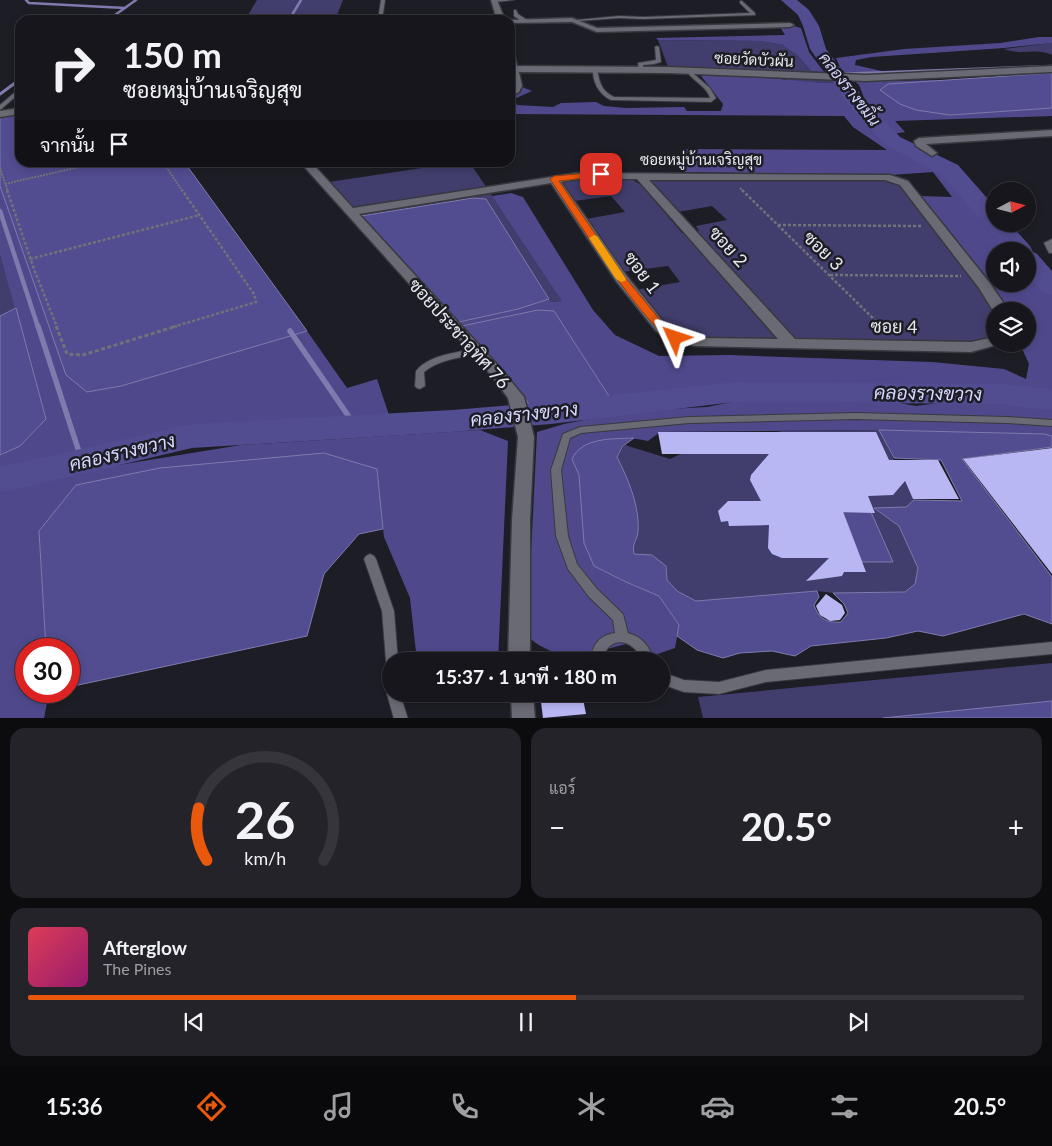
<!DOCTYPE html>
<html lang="th">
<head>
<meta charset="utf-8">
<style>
  body { margin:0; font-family:Lato,Sarabun,sans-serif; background:#232329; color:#f1f3f6; height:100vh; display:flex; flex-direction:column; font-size:19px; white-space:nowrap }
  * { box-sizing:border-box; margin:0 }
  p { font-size:16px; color:#9e9fa3 }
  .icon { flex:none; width:28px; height:28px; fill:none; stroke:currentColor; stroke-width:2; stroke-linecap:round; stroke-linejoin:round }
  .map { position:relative; height:718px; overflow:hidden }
  .side { display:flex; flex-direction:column; gap:10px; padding:10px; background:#0c0c0f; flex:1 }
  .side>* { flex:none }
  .hud { position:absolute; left:15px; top:15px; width:500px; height:152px; border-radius:15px; box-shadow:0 2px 8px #0003,0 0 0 1px #35353b; background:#16161c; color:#f1f3f6; overflow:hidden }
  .needle { width:32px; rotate:83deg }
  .controls { position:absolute; left:986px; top:182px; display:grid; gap:10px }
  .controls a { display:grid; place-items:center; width:50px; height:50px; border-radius:50%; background:#16161c; box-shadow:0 2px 8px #0003,0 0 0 1px #35353b; font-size:25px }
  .speed { position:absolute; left:15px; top:638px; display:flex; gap:10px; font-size:25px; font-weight:700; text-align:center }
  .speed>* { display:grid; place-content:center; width:65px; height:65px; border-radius:50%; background:#16161c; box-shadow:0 2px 8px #0003,0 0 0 1px #35353b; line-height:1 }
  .speed .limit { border:8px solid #d22; background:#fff; color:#111 }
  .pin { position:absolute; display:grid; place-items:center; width:42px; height:42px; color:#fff; margin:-21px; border-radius:10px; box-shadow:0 2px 8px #0006 }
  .me { position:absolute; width:55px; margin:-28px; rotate:312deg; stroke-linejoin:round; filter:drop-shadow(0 0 4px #0008) }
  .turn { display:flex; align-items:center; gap:18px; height:105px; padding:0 25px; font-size:22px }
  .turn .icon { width:65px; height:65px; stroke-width:2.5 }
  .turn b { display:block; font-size:35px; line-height:42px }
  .then { display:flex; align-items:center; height:48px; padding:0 25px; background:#0003; gap:10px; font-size:19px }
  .big { font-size:38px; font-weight:700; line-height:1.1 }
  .side .widget { flex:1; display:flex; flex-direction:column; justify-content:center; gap:8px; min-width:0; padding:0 18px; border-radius:15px; background:#232329 }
  .side .dial { align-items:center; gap:0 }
  .dial svg { height:130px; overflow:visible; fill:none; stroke:#35353b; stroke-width:7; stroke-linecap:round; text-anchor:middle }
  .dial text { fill:#f1f3f6; stroke:none }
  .song { display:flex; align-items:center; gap:15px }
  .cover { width:60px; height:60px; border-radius:8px; background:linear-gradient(135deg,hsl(350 70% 55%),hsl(320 70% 35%)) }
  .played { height:5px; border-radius:2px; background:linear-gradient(90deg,#ea580c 55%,#35353b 55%) }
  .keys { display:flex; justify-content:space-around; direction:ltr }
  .heat { display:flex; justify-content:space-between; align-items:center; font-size:28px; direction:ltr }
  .side .tiles { flex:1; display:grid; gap:10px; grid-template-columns:1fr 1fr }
  .widget:last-child { grid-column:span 2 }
  .trip { position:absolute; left:382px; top:652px; width:288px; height:50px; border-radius:25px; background:#16161c; box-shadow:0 2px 8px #0003,0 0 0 1px #35353b; font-weight:700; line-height:50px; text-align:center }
  .tabs { display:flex; height:80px; justify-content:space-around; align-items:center; background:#09090b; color:#9e9fa3 }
  .tabs .icon { width:35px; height:35px }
  .tabs .selected { color:#ea580c }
  .tabs b { font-size:22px; color:#f1f3f6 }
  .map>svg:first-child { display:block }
  .green { fill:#413e6d }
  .forest { fill:#4f498c }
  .water { fill:#524c90; stroke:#7f7bac }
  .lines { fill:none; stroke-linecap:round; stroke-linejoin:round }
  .stream-far3 { stroke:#7f7bac; stroke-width:2.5 }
  .stream-far2 { stroke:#7f7bac; stroke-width:3 }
  .stream-far1 { stroke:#7f7bac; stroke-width:4.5 }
  .stream { stroke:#7f7bac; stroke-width:5.5 }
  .river { fill:#524c90; fill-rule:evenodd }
  .building { fill:#b8b7f4 }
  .lane-casing { stroke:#38393f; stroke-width:2 }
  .street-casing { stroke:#38393f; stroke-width:3 }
  .path-far2 { stroke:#727279; stroke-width:2; stroke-dasharray:2 1; stroke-linecap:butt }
  .path-far1 { stroke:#727279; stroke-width:2.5; stroke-dasharray:3 2; stroke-linecap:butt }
  .path { stroke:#727279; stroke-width:3; stroke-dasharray:4 2.5; stroke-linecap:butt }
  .lane { fill:#6a6a74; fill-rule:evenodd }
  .street { fill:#6a6a74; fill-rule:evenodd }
  .route { fill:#ea580c; stroke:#983908 }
  .slow { fill:#f59e0b }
  .labels { text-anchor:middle; stroke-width:5; stroke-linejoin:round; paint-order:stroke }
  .far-street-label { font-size:15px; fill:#e8e9ee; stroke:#1d1d25 }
  .far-water-label { font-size:16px; font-style:italic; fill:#d7d7ff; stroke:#1d1d25 }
  .street-label { font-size:18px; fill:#e8e9ee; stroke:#1d1d25 }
  .water-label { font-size:19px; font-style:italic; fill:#d7d7ff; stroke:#1d1d25 }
</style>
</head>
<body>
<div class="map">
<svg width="1052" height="719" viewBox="0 0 1052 719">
  <rect width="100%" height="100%" fill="#1d1d25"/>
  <!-- green -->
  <g class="green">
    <path d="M257 0H343L335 20H245Z"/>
    <path d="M658 40 761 41 784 45 797 55 811 71 824 72 834 83 787 81 786 79 794 78V75L739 69 668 67Z"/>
    <path d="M1052 43V55C1036 47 1022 56 1004 49Z"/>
    <path d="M455 163H470L563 301 551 302 485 199 473 198 361 216 329 182Z"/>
    <path d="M629 177 642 186 682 233 699 231 696 226 727 220 712 206 678 212 649 181V177L881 179 901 185 993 302 995 312V335L987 341 962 344 689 338 666 328 635 290 680 282 668 266 622 272 586 219 625 212 611 196 574 201 559 181 578 178Z"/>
    <path d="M0 255 16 308 0 316Z"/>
    <path d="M879 430 914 500 907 507 875 509 899 526 918 568 915 584 905 592 833 593 817 591 696 601 677 591 667 580 666 566 634 554 632 544 638 532 617 457 625 445 670 459 701 444 783 431Z"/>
    <path d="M1052 663V701L883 719 703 718 698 697Z"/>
  </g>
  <!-- forest -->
  <g class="forest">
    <path d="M794 26 801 28 809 52 824 72 811 71 797 55 783 45 761 41 658 40 656 38 785 35 780 27Z"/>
    <path d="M1039 37H1052V43L1004 48 872 57 856 60 855 65 886 72 885 76 892 81 941 80 917 83 950 115 1052 108V116L895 121 905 132 892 134 866 103 859 85 841 69 836 58 904 49 1000 43Z"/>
    <path d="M705 74C749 73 790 82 834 83L867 117 868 122 896 146 946 171 965 190 1017 251H995V284H1028V264L1052 295V395L777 387 654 396H609L554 311 538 310 462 326 459 322 518 309 549 299 551 302 562 301 492 196 511 193 523 197 593 310 615 335 659 356 729 355 932 362 1004 369 1026 379 1029 364 1020 344H1028V311H1006L920 196 952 197 933 172 891 175 685 172 684 149 887 150 853 127 844 116 510 114V96L521 92 522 87 532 91 514 99 517 105 553 107 561 103 596 102 604 106 626 108 684 107 687 111H721L723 104 701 76Z"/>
    <path d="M0 183 66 374 87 392 307 331 347 388 377 379 390 418 230 426 120 446 21 467 0 474V455L20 446 46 419 0 255Z"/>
    <path d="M751 398 857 403 883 400 916 406 976 398 1002 400 1052 411V436L1044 434 870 430 660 432 648 441C612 434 603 443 572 459L579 475 594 566 626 582 659 596 679 625 675 648 646 658 627 644C611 647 592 655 577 656 560 656 538 648 527 635L537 432 564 424 631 411 707 407Z"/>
    <path d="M480 430 508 441 498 661H417L410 598 384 537 376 469 39 531 46 649H26V691L49 692 44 718H0V493L57 475 241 445Z"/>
    <path d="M421 694H497L422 699Z"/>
  </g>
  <!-- water -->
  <g class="water">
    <path d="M1052 73V108L950 115 916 110 900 104 880 90 888 84Z"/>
    <path d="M20 114V162L185 163 307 331 121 386 87 392 66 375 0 186V118Z"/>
    <path d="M473 198 486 199 549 299 518 309 459 322 361 216Z"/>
    <path d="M16 308 46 419 20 446 0 455V316Z"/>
    <path d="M538 310 554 311 609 396 583 406 530 408 527 401 462 326Z"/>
    <path d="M879 430 1044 434 1052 436V447L962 459 1052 577V624L1024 614 943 636 918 631 886 638 811 646 795 656 772 651 740 653 723 658 697 650 677 636 679 625 659 596 626 582 594 566 584 543 579 475 572 459C582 437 613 439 634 438L623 446 617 457C628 479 640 506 638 532 637 541 632 542 634 554L652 555 666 566 667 580 677 591 696 601 817 591 819 597 814 605C819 619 827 623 841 622L848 613 844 604 833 593 905 592 915 584 918 568 899 526 874 508 906 507 914 500 962 501 941 460 894 458Z"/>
    <path d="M324 453 377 469 383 529 359 534 324 574 307 636 69 687V649H46L39 531 76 485 160 468Z"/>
    <path d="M843 512H871L893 562H862Z"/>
    <path d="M1052 701V718H883Z"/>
  </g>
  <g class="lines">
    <!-- stream-far3 -->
    <g class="stream-far3">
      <path d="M26 0 29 3 125 8"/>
      <path d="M108 20 136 0"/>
      <path d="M289 20 301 0"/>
      <path d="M836 74 1052 66"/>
      <path d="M13 85 20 80"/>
    </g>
    <!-- stream-far2 -->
    <path class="stream-far2" d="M0 94 15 83"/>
    <!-- stream-far1 -->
    <path class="stream-far1" d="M0 211 38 327"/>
    <!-- stream -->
    <g class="stream">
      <path d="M38 326 82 461"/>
      <path d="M290 331 356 427"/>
    </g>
    <!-- river -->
    <g class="river">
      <path d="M781 0H797L809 10 819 26 826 49 865 100 900 137 958 165 995 207V224H1010L1030 246 1033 252 1037 254 1052 271V295L1043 293 1028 275V251H1008L942 175 886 145 851 108 810 49 803 26 798 15Z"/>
      <path d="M734 382 1002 384 1052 389V411L1002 404 734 402 551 424 452 432 192 448 0 493V467L192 424 452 410 551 402Z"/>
    </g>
  </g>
  <!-- building -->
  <g class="building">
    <path d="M658 432H876L889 460H938L959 499H913L905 481 893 495 868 496 875 513 843 512 866 572H844L842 576 806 581 829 558H782L772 554 768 548 769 525 729 526 728 521 721 522 718 511 728 501H761L750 480 751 475 769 454H662Z"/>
    <path d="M1052 448V574L963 459Z"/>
    <path d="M826 594 842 605 845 613 840 620 830 621 820 615 816 606Z"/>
    <path d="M540 694H582L586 714 543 718Z"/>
  </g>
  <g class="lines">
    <!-- lane casing -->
    <g class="lane-casing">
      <g id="lane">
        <path d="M381 0H385L382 20H378Z"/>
        <path d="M493 0H514L494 2 492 1Z"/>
        <path d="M740 1H742L755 13V15L643 19 619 18 578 21 576 20 619 16 643 17 750 13 740 3Z"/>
        <path d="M514 10H516L518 14 527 20V22H523L514 16Z"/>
        <path d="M501 17 503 19H458L460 18Z"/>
        <path d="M657 46 659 47 661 62 654 64 643 65V70H639L638 63 656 60 655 47Z"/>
        <path d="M593 67 597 68C599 81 601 91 614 97L710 98C707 86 692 81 686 70L688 69 710 88 716 98 711 102 611 100C598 94 592 81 593 67Z"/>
        <path d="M20 88V93L0 110V105Z"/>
        <path d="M1052 239V253H1049L1044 243Z"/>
        <path d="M477 348 481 351 480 353C461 358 440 359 424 372L425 386 420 389 417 388 415 386 416 371C430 354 457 353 477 348Z"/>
        <path d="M856 413 1007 417 1052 420V426L1007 423 856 419 689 423 581 433 570 438 561 470 568 536 577 564 597 589 623 614 628 633C643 637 649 646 654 661H642C634 638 608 634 602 661H590C592 646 599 635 615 633L613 620 589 597 568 569 556 536 551 470 563 434 580 427 689 417Z"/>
        <path d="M370 554 374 556 376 559 394 611 398 661H391V667L388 665 386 661 382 611 364 559 366 556Z"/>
        <path d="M1052 642V654L766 682 719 694 684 692 661 684V672L684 680 719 682 766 670Z"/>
        <path d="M391 689V694H400L408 719H394L387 694Z"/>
      </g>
    </g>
    <!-- street casing -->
    <g class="street-casing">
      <g id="street">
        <path d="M491 0H497L505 20H497Z"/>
        <path d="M572 18 597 28 790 23 794 25 790 27 597 32 572 22 510 23V20H507Z"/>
        <path d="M510 51 514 53 517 66 669 67 866 75 1052 66V72L866 81 669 73 519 72 522 86 519 92 510 97V90L514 86 510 71Z"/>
        <path d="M20 108V114L0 117V111Z"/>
        <path d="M1052 130V136L926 144 937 153 932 156 916 146 914 141 919 138Z"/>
        <path d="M300 162H311L353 208 577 173 890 175 908 181 989 282 1005 305 1007 311H995V314L979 288 900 185 885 180H649L795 339 971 342 995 337V344H1000L971 352 695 346 670 341 656 331 616 281 551 183 359 214 501 369 524 397 534 437 530 520V661H508L512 520 518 437 508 398 491 375ZM577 179H637L778 339 695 338 680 334 666 325 626 275 561 182Z"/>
        <path d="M511 694H533L535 719H512Z"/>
      </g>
    </g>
    <!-- path-far2 -->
    <g class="path-far2">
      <path d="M163 162 183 192"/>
      <path d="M0 168 8 192"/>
      <path d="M5 184 101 162"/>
      <path d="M740 188 744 192"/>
    </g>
    <!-- path-far1 -->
    <g class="path-far1">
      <path d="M7 190 34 269 57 327"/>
      <path d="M742 190 882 327"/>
      <path d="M778 225 922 226"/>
      <path d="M30 259 200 215"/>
      <path d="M830 275 961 276"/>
      <path d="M173 327 256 302 254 294 182 190"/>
    </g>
    <!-- path -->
    <g class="path">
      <path d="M56 326 67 354 83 355 177 326"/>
      <path d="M881 326 889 334"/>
    </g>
    <!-- lane -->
    <use href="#lane" class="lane"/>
    <!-- street -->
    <use href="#street" class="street"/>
  </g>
  <!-- route -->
  <path class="route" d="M601 172 604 173V176L559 181 624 276 665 326 680 338 679 341C655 347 566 202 550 179L554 176Z"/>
  <!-- slow -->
  <path class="slow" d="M594 235 597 236 626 279 625 281 621 282 616 279 589 238Z"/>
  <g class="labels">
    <!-- far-street labels -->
    <g class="far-street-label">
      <text transform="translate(754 60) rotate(3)" y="5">ซอยวัดบัวผัน</text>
      <text x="701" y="165">ซอยหมู่บ้านเจริญสุข</text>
    </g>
    <!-- far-water labels -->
    <g class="far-water-label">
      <text transform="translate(850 89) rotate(52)" y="6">คลองรางขมิ้น</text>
    </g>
    <!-- street labels -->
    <g class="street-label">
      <text transform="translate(728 247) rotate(48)" y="6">ซอย 2</text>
      <text transform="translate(823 251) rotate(44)" y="6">ซอย 3</text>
      <text transform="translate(642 273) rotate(53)" y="6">ซอย 1</text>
      <text transform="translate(894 327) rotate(1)" y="6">ซอย 4</text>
      <text transform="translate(459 334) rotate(48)" y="6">ซอยประชาอุทิศ 76</text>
    </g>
    <!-- water labels -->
    <g class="water-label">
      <text transform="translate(928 393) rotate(1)" y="7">คลองรางขวาง</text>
      <text transform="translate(524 414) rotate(-6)" y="7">คลองรางขวาง</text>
      <text transform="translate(122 452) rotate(-13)" y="7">คลองรางขวาง</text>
    </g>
  </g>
</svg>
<div class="controls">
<a><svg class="needle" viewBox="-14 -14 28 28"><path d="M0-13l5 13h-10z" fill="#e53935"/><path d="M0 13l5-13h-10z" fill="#9e9fa3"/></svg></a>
<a><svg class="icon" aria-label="sound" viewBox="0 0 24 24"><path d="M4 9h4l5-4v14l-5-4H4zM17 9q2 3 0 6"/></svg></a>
<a><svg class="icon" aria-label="layers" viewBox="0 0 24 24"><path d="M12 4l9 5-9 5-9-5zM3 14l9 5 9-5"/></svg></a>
</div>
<div class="speed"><div class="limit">30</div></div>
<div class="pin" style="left:601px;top:174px;background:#d93025"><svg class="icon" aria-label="arrive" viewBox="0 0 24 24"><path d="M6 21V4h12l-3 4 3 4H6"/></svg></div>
<svg class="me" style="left:675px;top:338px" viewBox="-20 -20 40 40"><path d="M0-17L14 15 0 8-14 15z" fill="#ea580c" stroke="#fff" stroke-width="4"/></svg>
<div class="trip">15:37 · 1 นาที · 180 m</div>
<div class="hud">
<div class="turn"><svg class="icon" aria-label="right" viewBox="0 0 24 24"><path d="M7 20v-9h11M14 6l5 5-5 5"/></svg><div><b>150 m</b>ซอยหมู่บ้านเจริญสุข</div></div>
<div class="then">จากนั้น<svg class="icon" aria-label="arrive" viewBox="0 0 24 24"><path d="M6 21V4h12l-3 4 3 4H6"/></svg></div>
</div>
</div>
<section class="side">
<div class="tiles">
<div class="widget dial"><svg viewBox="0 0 100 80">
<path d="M14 69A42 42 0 1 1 86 69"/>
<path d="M14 69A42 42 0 0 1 9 37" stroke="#ea580c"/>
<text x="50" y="56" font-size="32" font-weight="700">26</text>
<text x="50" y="72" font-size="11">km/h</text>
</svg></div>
<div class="widget"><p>แอร์</p>
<div class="heat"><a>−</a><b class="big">20.5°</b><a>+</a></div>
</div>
<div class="widget">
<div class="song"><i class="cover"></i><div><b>Afterglow</b><p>The Pines</p></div></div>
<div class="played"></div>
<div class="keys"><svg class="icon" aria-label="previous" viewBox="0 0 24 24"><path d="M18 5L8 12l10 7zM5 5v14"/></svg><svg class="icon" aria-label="pause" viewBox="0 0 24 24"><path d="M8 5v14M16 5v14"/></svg><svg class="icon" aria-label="next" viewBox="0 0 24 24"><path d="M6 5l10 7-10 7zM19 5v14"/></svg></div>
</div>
</div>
</section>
<nav class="tabs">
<b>15:36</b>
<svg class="icon selected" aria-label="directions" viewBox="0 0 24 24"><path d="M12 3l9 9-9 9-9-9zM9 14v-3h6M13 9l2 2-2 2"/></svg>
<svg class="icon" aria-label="music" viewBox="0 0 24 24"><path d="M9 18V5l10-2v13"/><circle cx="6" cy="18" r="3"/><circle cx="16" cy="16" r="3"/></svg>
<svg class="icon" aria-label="phone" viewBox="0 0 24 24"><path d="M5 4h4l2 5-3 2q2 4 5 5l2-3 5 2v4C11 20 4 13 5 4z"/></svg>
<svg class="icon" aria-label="climate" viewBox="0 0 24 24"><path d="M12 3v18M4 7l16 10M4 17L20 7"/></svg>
<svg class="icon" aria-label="car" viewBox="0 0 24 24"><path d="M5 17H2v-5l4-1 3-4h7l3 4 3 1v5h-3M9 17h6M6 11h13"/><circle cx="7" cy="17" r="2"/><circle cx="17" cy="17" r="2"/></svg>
<svg class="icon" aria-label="filters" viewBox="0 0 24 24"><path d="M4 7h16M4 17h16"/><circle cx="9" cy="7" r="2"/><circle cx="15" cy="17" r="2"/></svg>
<b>20.5°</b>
</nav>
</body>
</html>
